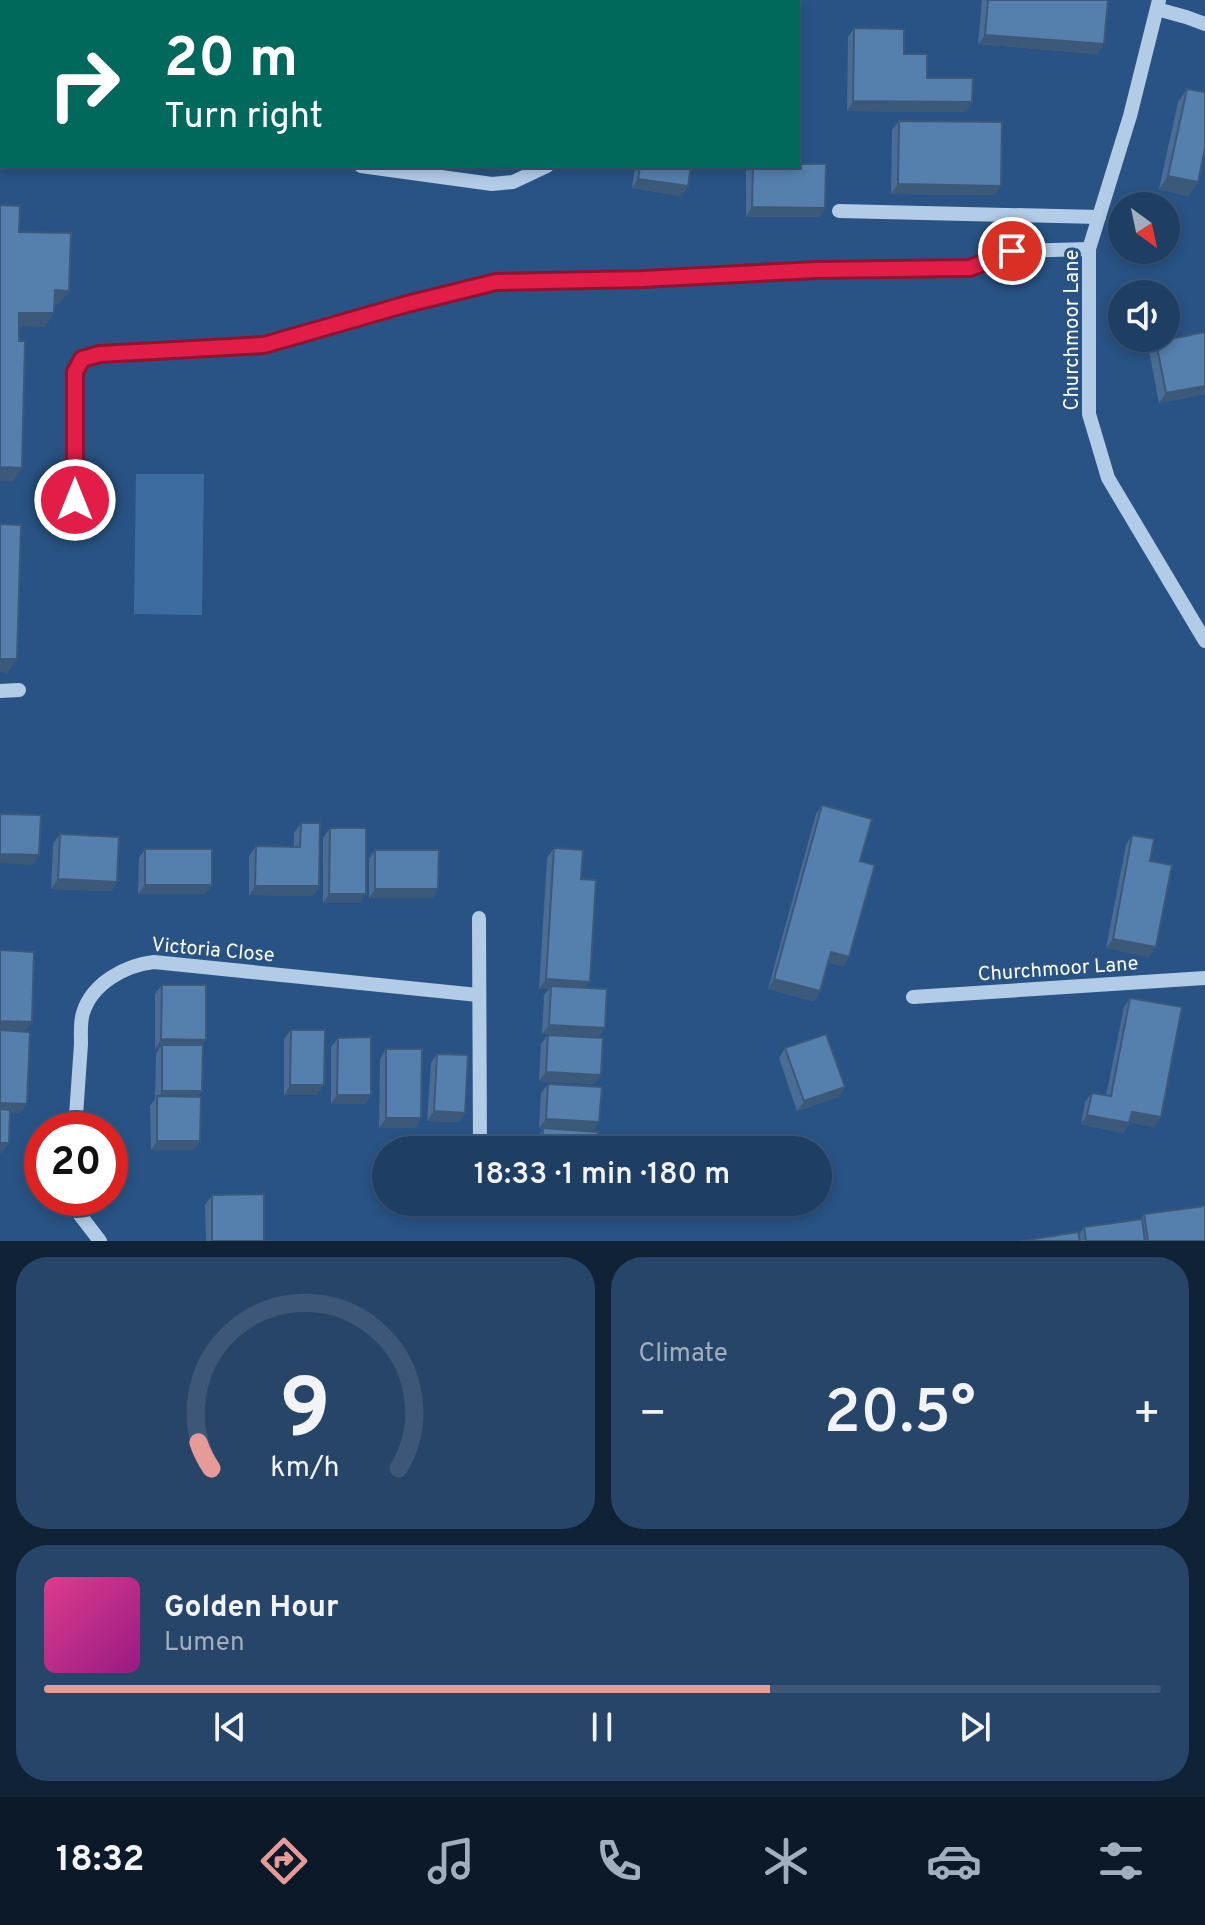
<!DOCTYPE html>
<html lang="en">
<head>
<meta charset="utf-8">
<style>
  body { margin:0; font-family:Overpass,sans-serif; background:#264569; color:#f1f3f6; height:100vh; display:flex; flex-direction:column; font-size:30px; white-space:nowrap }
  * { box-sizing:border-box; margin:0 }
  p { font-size:26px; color:#a1aebe }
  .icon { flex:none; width:44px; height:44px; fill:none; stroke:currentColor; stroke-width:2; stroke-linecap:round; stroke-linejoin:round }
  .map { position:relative; height:1241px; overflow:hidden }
  .sheet { display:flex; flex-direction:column; gap:16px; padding:16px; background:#102236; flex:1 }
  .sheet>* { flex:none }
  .banner { position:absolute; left:0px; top:0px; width:800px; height:168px; box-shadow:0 4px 12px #0003,0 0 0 2px #3c5778; background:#00695c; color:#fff; overflow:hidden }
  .needle { width:52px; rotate:147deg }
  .controls { position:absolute; left:1108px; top:192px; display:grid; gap:16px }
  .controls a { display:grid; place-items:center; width:72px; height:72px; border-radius:50%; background:#1e3e63; box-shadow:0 4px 12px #0003,0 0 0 2px #3c5778; font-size:40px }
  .speed { position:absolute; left:24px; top:1112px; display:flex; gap:16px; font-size:40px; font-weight:700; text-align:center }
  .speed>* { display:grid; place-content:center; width:104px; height:104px; border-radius:50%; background:#1e3e63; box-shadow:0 4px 12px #0003,0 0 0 2px #3c5778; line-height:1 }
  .speed .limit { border:12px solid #d22; background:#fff; color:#111 }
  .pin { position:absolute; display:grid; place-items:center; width:68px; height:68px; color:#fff; margin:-34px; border:4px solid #fff; border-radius:50%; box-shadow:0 2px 8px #0007 }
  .me { position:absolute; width:88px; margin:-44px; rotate:0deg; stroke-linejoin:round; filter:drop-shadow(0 0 6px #0008) }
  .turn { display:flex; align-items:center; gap:28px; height:168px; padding:0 32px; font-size:36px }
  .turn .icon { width:104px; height:104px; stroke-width:2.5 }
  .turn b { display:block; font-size:56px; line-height:68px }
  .big { font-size:60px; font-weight:600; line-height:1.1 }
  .sheet .tile { flex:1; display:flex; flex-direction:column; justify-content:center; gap:12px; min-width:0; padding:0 28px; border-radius:32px; background:#264569 }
  .sheet .dial { align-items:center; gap:0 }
  .dial svg { height:208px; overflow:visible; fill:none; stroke:#3c5778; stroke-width:7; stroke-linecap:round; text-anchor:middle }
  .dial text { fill:#f1f3f6; stroke:none }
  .song { display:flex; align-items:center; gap:24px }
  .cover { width:96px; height:96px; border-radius:12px; background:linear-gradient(135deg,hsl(330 70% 55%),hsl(310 70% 35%)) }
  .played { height:8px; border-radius:4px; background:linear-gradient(90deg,#e69b98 65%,#3c5778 65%) }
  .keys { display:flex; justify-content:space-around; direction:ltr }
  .heat { display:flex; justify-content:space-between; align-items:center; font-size:44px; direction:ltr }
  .sheet .tiles { flex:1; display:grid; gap:16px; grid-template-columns:1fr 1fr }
  .tile:last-child { grid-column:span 2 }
  .trip { position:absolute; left:372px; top:1136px; width:460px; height:80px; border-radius:40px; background:#1e3e63; box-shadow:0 4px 12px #0003,0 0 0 2px #3c5778; font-weight:600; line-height:80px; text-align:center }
  .tab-bar { display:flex; height:128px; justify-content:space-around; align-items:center; background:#0c1928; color:#a1aebe }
  .tab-bar .icon { width:56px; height:56px }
  .tab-bar .current { color:#e69b98 }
  .tab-bar b { font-size:36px; color:#f1f3f6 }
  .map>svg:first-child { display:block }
  .green { fill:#3d6da0 }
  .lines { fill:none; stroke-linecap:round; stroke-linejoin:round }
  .minor { stroke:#b2cbe7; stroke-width:14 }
  .wall { fill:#496d95 }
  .shaded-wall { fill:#3c5979 }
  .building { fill:#557fad; stroke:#3c5979; stroke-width:2 }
  .route-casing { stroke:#92132f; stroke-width:20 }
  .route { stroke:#e11d48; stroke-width:14 }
  .labels { text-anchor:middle; stroke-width:6; stroke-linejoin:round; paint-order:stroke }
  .street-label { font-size:20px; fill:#fff; stroke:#285384 }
</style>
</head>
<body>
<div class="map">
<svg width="1205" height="1241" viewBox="0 0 1205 1241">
  <rect width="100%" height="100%" fill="#285384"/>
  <!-- green -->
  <path class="green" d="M136 474H204L202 615 134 614Z"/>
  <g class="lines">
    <!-- minor -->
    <g class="minor">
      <path d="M1159 0 1130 116 1089 249V414L1108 478 1205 641"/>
      <path d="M151 2V0"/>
      <path d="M591 2V0"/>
      <path d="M1157 9 1186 17 1205 24"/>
      <path d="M0 115H2"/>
      <path d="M361 166 492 184 513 182 547 166"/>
      <path d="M839 211 1099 217"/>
      <path d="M75 500V372L82 359 100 354 264 345 407 304 496 282 642 279 816 270 970 268 1012 251 1089 249"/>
      <path d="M0 691 19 690"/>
      <path d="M479 918 480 1150"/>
      <path d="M913 997 1205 978"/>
      <path d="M75 1130C77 1101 79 1072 81 1044 81 1034 80 1022 83 1013 92 983 126 965 154 962L478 995"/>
      <path d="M76 1198 80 1215 100 1241"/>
    </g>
  </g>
  <!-- wall -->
  <g class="wall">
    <path d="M982 0H1108L1104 44 1097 54 978 44Z"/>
    <path d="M854 28 904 54 927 78 972 102 966 112 847 111 848 37Z"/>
    <path d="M1187 89 1205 92V91V149L1198 182 1188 196 1159 189 1178 102Z"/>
    <path d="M899 121 1001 186 995 195 891 194 892 130Z"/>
    <path d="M800 164 825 208 819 217H746V166H798Z"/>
    <path d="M635 166H691L688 186 681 196 632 188Z"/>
    <path d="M1205 332V394L1159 403 1149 351 1156 342Z"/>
    <path d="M822 805 860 861 849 957 843 966 828 962 820 991 814 1001 768 989 816 814Z"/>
    <path d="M301 823 319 886 313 896 249 895V856L256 846 294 847V833Z"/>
    <path d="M330 828 360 903H323V838Z"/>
    <path d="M60 834 117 882 111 891 51 889 53 844Z"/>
    <path d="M1132 835 1150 861 1149 957 1106 948 1126 845Z"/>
    <path d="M554 848 581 879 585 988 605 1028 598 1037 542 1034 544 995 549 989H539L547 858Z"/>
    <path d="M145 849 212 885 205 894H138L139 858Z"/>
    <path d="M375 850 438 889 432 898H369V859Z"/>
    <path d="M162 985 202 1045V1091L197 1097 194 1150H151L150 1106 155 1099 156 1054 159 1049H155V994Z"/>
    <path d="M1130 998 1154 1127 1130 1122 1123 1133 1081 1124 1085 1102 1092 1093 1106 1096 1124 1007Z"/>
    <path d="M291 1030 317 1095H284V1039Z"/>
    <path d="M548 1035 594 1084 539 1081 541 1044Z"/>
    <path d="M338 1038 371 1095 365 1104H331V1047Z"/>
    <path d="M785 1048 845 1087 838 1097 797 1111 779 1058Z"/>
    <path d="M386 1049 421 1118 415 1128H379L380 1059Z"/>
    <path d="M437 1054 465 1113 458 1122 427 1121 431 1063Z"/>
    <path d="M548 1084 599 1122 592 1131 597 1150H536L537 1138 543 1129 539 1128 541 1093Z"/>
    <path d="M212 1195 264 1241H206L205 1205Z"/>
    <path d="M1144 1214 1205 1241H1021L1079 1235 1084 1227 1141 1219Z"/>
  </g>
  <!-- shaded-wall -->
  <g class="shaded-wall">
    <path d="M985 35 1104 44 1097 54 978 44Z"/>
    <path d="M853 101 972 102 966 112 847 111Z"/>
    <path d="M1168 176 1198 182 1188 196 1159 189Z"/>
    <path d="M638 179 688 186 681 196 632 188Z"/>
    <path d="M898 184 1001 186 995 195 891 194Z"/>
    <path d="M752 207 825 208 819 217H746Z"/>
    <path d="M55 290 69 291 59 304H46Z"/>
    <path d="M19 313H54L45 327 10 326Z"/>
    <path d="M1205 386V394L1159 403 1166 393Z"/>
    <path d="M0 467 22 468 13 482 0 481Z"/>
    <path d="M0 659H17L8 673 0 672Z"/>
    <path d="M0 854 39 855 33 865 0 863Z"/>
    <path d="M58 879 117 882 111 891 51 889Z"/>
    <path d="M145 885H212L205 894H138Z"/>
    <path d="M255 886H319L313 896 249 895Z"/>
    <path d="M375 889H438L432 898H369Z"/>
    <path d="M329 894H366L360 903H323Z"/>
    <path d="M1113 939 1156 947 1149 957 1106 948Z"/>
    <path d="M831 952 849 957 843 966 825 961Z"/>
    <path d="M546 979 590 982 583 991 551 986 549 989H539Z"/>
    <path d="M774 979 820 991 814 1001 768 989Z"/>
    <path d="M0 1021 32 1022 25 1031 0 1030Z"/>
    <path d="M549 1025 605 1028 598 1037 542 1034Z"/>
    <path d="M161 1039 206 1040 199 1049 162 1045 159 1049H155Z"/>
    <path d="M546 1072 601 1075 594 1084 539 1081Z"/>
    <path d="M290 1085H324L317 1095H284Z"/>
    <path d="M845 1087 838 1097 797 1111 804 1101Z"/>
    <path d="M162 1091H202L195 1100 157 1098Z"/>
    <path d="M337 1095H371L365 1104H331Z"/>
    <path d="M0 1103 27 1104 20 1113 0 1112Z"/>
    <path d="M434 1111 465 1113 458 1122 427 1121Z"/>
    <path d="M1132 1112 1161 1117 1154 1127 1125 1121Z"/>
    <path d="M1087 1115 1129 1123 1123 1133 1081 1124Z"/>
    <path d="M386 1118H421L415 1128H379Z"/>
    <path d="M546 1119 599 1122 592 1131 539 1128Z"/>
    <path d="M157 1141H200L194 1150H151Z"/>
    <path d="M0 1143H9L2 1153H0Z"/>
  </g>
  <!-- building -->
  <g class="building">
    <path d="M0 0H37L51 2H2V39L0 38Z"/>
    <path d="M227 0H268L278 1 227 2Z"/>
    <path d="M667 0H718L717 2H667Z"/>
    <path d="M988 0H1108L1104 44 985 35Z"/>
    <path d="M854 28 904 29V54H927V78H973L972 102 853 101Z"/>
    <path d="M1187 89 1205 92V148L1198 182 1168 176Z"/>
    <path d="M798 111H801L800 164H826L825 208 752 207 753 166H798Z"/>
    <path d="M899 121 1002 122 1001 186 898 184Z"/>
    <path d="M640 166H691L688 186 638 179Z"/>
    <path d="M0 205 20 206 19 232 71 233 69 291 55 290 54 313H19V341H25L22 468 0 467Z"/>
    <path d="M1205 332V386L1166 393 1156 342Z"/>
    <path d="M0 524 21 525 17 659H0Z"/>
    <path d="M822 805 872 819 860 861 875 865 849 957 831 952 820 991 774 979Z"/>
    <path d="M0 814 41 815 39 855 0 854Z"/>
    <path d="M301 823H320L319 886H255L256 846 300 847Z"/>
    <path d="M330 828H366V894H329Z"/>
    <path d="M60 834 119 837 117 882 58 879Z"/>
    <path d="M1132 835 1154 839 1150 861 1172 865 1156 947 1113 939Z"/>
    <path d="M554 848 583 850 581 879 596 880 590 982 546 979Z"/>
    <rect x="145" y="849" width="67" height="36"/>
    <path d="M375 850H439L438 889H375Z"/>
    <path d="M0 950 34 952 32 1022 0 1021Z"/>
    <path d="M162 985H206V1040L161 1039Z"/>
    <path d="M551 986 607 989 605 1028 549 1025Z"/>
    <path d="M1130 998 1182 1007 1161 1117 1132 1112 1129 1123 1087 1115 1092 1093 1111 1096Z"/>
    <path d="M0 1030 30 1032 27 1104 0 1103Z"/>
    <path d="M291 1030H325L324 1085H290Z"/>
    <path d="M826 1034 845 1087 804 1101 785 1048Z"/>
    <path d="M548 1035 603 1038 601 1075 546 1072Z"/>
    <path d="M371 1037V1095H337L338 1038Z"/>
    <path d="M162 1045H203L202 1091H162Z"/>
    <path d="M386 1049H422L421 1118H386Z"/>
    <path d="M437 1054 468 1055 465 1113 434 1111Z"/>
    <path d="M548 1084 602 1087 599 1122 546 1119Z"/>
    <path d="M157 1096 201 1097 200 1141H157Z"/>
    <path d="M0 1109 10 1110 9 1143H0Z"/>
    <path d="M543 1128 598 1132 597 1150H542Z"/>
    <path d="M264 1194V1241H212V1195Z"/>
    <path d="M1205 1206V1241H1148L1144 1214Z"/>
    <path d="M1142 1219 1145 1241H1086L1084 1227Z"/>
    <path d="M1078 1232 1080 1241H1021Z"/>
  </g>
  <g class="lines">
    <!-- route casing -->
    <g class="route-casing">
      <path id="route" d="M75 500V372L82 359 100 354 264 345 407 304 496 282 642 279 816 270 970 268 1012 251"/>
    </g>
    <!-- route -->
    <use href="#route" class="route"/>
  </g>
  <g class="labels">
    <!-- street labels -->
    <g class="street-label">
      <text transform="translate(1071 330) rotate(-90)" y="7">Churchmoor Lane</text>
      <text transform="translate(213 949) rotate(5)" y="7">Victoria Close</text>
      <text transform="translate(1058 968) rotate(-4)" y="7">Churchmoor Lane</text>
    </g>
  </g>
</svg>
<div class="controls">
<a><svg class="needle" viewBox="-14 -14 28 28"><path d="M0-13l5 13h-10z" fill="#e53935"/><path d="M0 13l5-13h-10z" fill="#a1aebe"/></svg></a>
<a><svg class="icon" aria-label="sound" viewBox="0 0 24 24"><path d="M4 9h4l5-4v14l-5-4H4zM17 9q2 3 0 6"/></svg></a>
</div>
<div class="speed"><div class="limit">20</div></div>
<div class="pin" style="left:1012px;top:251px;background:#d93025"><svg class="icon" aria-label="arrive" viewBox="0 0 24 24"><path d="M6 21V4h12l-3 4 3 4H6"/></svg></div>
<svg class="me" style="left:75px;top:500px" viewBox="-20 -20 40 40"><circle r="17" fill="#e11d48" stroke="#fff" stroke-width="3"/><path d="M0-11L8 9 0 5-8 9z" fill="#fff"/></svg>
<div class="trip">18:33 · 1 min · 180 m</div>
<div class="banner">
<div class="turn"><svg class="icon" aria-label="right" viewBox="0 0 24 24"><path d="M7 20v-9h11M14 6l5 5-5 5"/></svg><div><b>20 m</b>Turn right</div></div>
</div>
</div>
<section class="sheet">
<div class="tiles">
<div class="tile dial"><svg viewBox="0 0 100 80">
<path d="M14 69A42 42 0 1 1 86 69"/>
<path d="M14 69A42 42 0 0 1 9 59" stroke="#e69b98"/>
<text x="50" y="56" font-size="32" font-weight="700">9</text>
<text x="50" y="72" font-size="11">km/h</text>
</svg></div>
<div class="tile"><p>Climate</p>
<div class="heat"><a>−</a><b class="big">20.5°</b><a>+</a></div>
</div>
<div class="tile">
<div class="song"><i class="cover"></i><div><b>Golden Hour</b><p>Lumen</p></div></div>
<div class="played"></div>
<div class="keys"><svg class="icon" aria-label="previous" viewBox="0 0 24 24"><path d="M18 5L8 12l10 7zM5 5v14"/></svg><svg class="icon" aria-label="pause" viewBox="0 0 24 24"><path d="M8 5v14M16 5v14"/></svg><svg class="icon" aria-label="next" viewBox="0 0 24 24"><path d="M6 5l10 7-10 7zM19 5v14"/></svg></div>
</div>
</div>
</section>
<nav class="tab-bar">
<b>18:32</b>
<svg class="icon current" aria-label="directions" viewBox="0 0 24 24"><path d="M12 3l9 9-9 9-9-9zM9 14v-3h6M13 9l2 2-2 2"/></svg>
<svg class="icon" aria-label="music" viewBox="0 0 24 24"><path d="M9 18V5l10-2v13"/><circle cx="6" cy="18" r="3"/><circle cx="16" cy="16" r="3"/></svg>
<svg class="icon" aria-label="phone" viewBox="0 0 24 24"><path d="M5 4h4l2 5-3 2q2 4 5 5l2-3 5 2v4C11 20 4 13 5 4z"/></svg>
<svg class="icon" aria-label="climate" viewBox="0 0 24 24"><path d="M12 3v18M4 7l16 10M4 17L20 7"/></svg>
<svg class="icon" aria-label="car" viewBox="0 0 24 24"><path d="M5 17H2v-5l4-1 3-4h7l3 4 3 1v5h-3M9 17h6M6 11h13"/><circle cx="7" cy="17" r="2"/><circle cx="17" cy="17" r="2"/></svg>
<svg class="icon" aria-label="filters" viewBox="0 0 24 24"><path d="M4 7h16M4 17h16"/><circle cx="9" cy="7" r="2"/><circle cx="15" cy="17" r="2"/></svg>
</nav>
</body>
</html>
